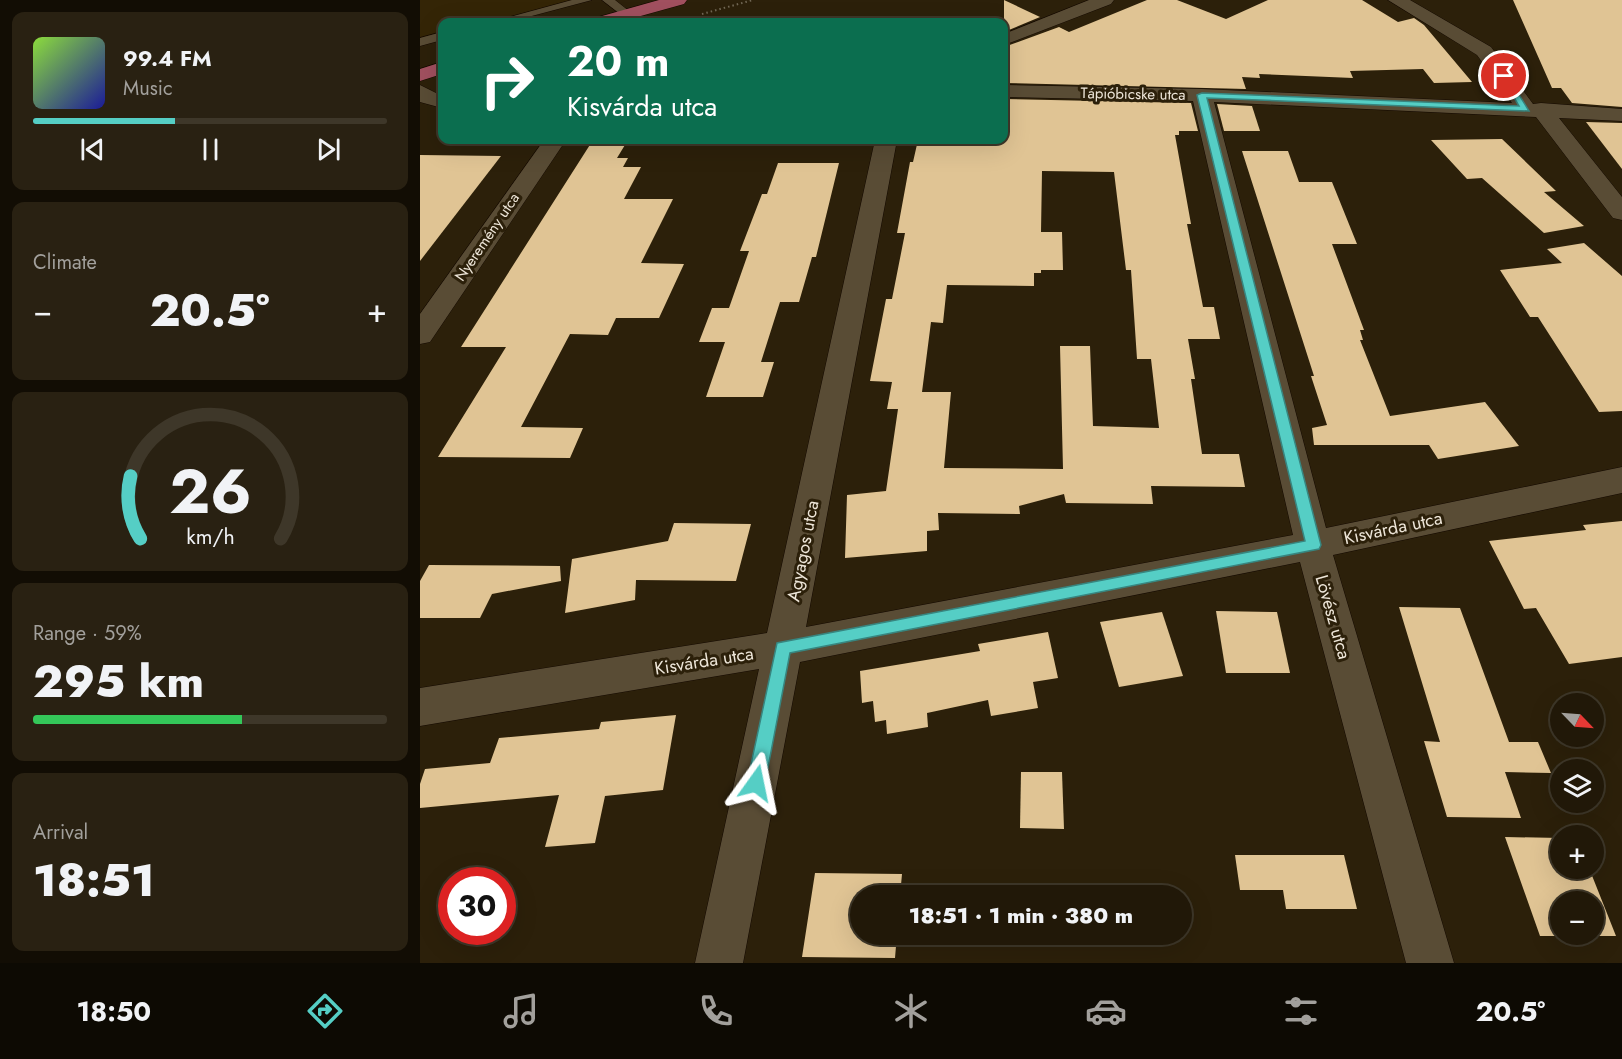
<!DOCTYPE html>
<html lang="en">
<head>
<meta charset="utf-8">
<style>
  body { margin:0; font-family:Jost,sans-serif; background:#292112; color:#f1f3f6; height:100vh; display:flex; flex-direction:column; font-size:22px; white-space:nowrap }
  * { box-sizing:border-box; margin:0 }
  p { font-size:20px; color:#a2a09c }
  .icon { flex:none; width:33px; height:33px; fill:none; stroke:currentColor; stroke-width:2; stroke-linecap:round; stroke-linejoin:round }
  .map { position:relative; flex:1; overflow:hidden }
  .drawer { display:flex; flex-direction:column; gap:12px; padding:12px; background:#120d04; width:420px }
  .drawer>* { flex:none }
  .banner { position:absolute; left:18px; top:18px; width:570px; height:126px; border-radius:12px; box-shadow:0 6px 24px #0002,0 0 0 2px #3e3729; background:#0b6e4f; color:#fff; overflow:hidden }
  .needle { width:39px; rotate:115deg }
  .tools { position:absolute; left:1130px; top:693px; display:grid; gap:12px }
  .tools a { display:grid; place-items:center; width:54px; height:54px; border-radius:50%; background:#211808; box-shadow:0 6px 24px #0002,0 0 0 2px #3e3729; font-size:30px }
  .speed { position:absolute; left:18px; top:867px; display:flex; gap:12px; font-size:30px; font-weight:700; text-align:center }
  .speed>* { display:grid; place-content:center; width:78px; height:78px; border-radius:50%; background:#211808; box-shadow:0 6px 24px #0002,0 0 0 2px #3e3729; line-height:1 }
  .speed .limit { border:9px solid #d22; background:#fff; color:#111 }
  .pin { position:absolute; display:grid; place-items:center; width:51px; height:51px; color:#fff; margin:-26px; border:3px solid #fff; border-radius:50%; box-shadow:0 2px 6px #0007 }
  .me { position:absolute; width:66px; margin:-33px; rotate:12deg; stroke-linejoin:round; filter:drop-shadow(0 0 4px #0008) }
  .turn { display:flex; align-items:center; gap:21px; height:126px; padding:0 30px; font-size:27px }
  .turn .icon { width:78px; height:78px; stroke-width:2.5 }
  .turn b { display:block; font-size:42px; line-height:51px }
  .big { font-size:45px; font-weight:800; line-height:1.1 }
  .drawer .card { flex:1; display:flex; flex-direction:column; justify-content:center; gap:9px; min-width:0; padding:0 21px; border-radius:12px; background:#292112 }
  .drawer .dial { align-items:center; gap:0 }
  .dial svg { height:156px; overflow:visible; fill:none; stroke:#3e3729; stroke-width:7; stroke-linecap:round; text-anchor:middle }
  .dial text { fill:#f1f3f6; stroke:none }
  .song { display:flex; align-items:center; gap:18px }
  .cover { width:72px; height:72px; border-radius:9px; background:linear-gradient(135deg,hsl(90 70% 55%),hsl(240 70% 35%)) }
  .played { height:6px; border-radius:3px; background:linear-gradient(90deg,#55cec5 40%,#3e3729 40%) }
  .keys { display:flex; justify-content:space-around; direction:ltr }
  .heat { display:flex; justify-content:space-between; align-items:center; font-size:33px; direction:ltr }
  .charge { height:9px; border-radius:4px; background:linear-gradient(90deg,#34c759 59%,#3e3729 0) }
  .trip { position:absolute; left:430px; top:885px; width:342px; height:60px; border-radius:30px; background:#211808; box-shadow:0 6px 24px #0002,0 0 0 2px #3e3729; font-weight:800; line-height:60px; text-align:center }
  .tabs { display:flex; height:96px; justify-content:space-around; align-items:center; background:#0d0a03; color:#a2a09c }
  .tabs .icon { width:42px; height:42px }
  .tabs .active { color:#55cec5 }
  .tabs b { font-size:27px; color:#f1f3f6 }
  main { display:flex; flex:1; min-height:0 }
  .map>svg:first-child { display:block }
  .built { fill:#342506 }
  .building { fill:#e0c494; fill-rule:evenodd }
  .lines { fill:none; stroke-linecap:round; stroke-linejoin:round }
  .lane-casing { stroke:#140900; stroke-width:1 }
  .street-casing { stroke:#140900; stroke-width:1 }
  .primary-casing { stroke:#140900; stroke-width:1 }
  .path { stroke:#726855; stroke-width:2; stroke-dasharray:1.5 3; stroke-linecap:butt }
  .lane { fill:#594c35; fill-rule:evenodd }
  .street { fill:#594c35; fill-rule:evenodd }
  .primary { fill:#a1505f; fill-rule:evenodd }
  .route { fill:#55cec5; stroke:#378680; stroke-width:1.5 }
  .labels { text-anchor:middle; stroke-width:6; stroke-linejoin:round; paint-order:stroke }
  .far-street-label { font-size:15px; fill:#eee6d9; stroke:#2c200a }
  .street-label { font-size:18px; fill:#eee6d9; stroke:#2c200a }
</style>
</head>
<body>
<main>
<section class="drawer">
<div class="card">
<div class="song"><i class="cover"></i><div><b>99.4 FM</b><p>Music</p></div></div>
<div class="played"></div>
<div class="keys"><svg class="icon" aria-label="previous" viewBox="0 0 24 24"><path d="M18 5L8 12l10 7zM5 5v14"/></svg><svg class="icon" aria-label="pause" viewBox="0 0 24 24"><path d="M8 5v14M16 5v14"/></svg><svg class="icon" aria-label="next" viewBox="0 0 24 24"><path d="M6 5l10 7-10 7zM19 5v14"/></svg></div>
</div>
<div class="card"><p>Climate</p>
<div class="heat"><a>−</a><b class="big">20.5°</b><a>+</a></div>
</div>
<div class="card dial"><svg viewBox="0 0 100 80">
<path d="M14 69A42 42 0 1 1 86 69"/>
<path d="M14 69A42 42 0 0 1 9 37" stroke="#55cec5"/>
<text x="50" y="56" font-size="32" font-weight="700">26</text>
<text x="50" y="72" font-size="11">km/h</text>
</svg></div>
<div class="card"><p>Range · 59%</p><b class="big">295 km</b><div class="charge"></div></div>
<div class="card"><p>Arrival</p><b class="big">18:51</b></div>
</section>
<div class="map">
<svg width="1202" height="963" viewBox="0 0 1202 963">
  <rect width="100%" height="100%" fill="#2c200a"/>
  <!-- built -->
  <path class="built" d="M0 0H159L74 22H22V36L0 42Z"/>
  <!-- building -->
  <g class="building">
    <path d="M584 0 620 17 584 32Z"/>
    <path d="M727 0H757L806 19 848 0H942L978 22 994 18 1004 25 1052 82 1014 83 1003 69 930 71 933 78 839 74 840 78 822 77 826 89 584 83V47L639 27 649 32Z"/>
    <path d="M1093 0H1202V107L1152 103 1141 88H1132Z"/>
    <path d="M584 99 771 103 778 131H759V135H755L771 224H767L783 307H794L800 339H768L775 379H771L782 454H819L825 487 731 486 733 504 646 503 644 494 599 506 600 514 518 513 519 530 507 531V551L425 558 427 495 466 491 478 409H467L472 382 450 381 466 299H472L485 233H477L490 162H493L498 140H584ZM622 171 694 172 706 270H711L717 359H731L739 428 673 426 670 346H640L643 469 524 468 531 392H502L511 322 523 323 527 285 614 286V273H621V270H643L642 232H621Z"/>
    <path d="M797 104 832 106 840 131H804Z"/>
    <path d="M1166 122 1202 123V169Z"/>
    <path d="M1082 139 1136 191 1124 192 1164 226 1124 233 1062 178 1047 179 1011 140Z"/>
    <path d="M173 140H208L197 158H208L203 167H221L204 199H253L221 263 264 264 239 318H196L188 335 150 334 101 427 163 428 150 458 18 457 86 347H41Z"/>
    <path d="M822 151H868L879 182H912L937 244H912L944 330H940L943 340H940L970 416 1065 402 1099 446 1018 459 1009 445H894L892 428 907 425 891 376H894Z"/>
    <path d="M0 155 81 156 0 261Z"/>
    <path d="M358 163H419L396 257H392L379 302H360L341 362H354L343 397H286L305 342H279L292 308H309L329 251H320L342 194H347Z"/>
    <path d="M1164 243 1202 276V411L1179 412 1118 317H1110L1080 270 1142 263 1127 249Z"/>
    <path d="M1202 521V657L1149 664 1116 608 1104 609 1069 541 1166 530 1163 525Z"/>
    <path d="M254 523 331 524 316 581 216 580 215 600 145 613 152 559 248 541Z"/>
    <path d="M9 565 140 566 141 581 72 594 60 618H0V581Z"/>
    <path d="M979 607 1040 608 1089 742H1118L1131 773 1085 772 1101 818 1027 817 1004 741 1020 742Z"/>
    <path d="M796 611 857 612 870 673H806Z"/>
    <path d="M742 612 763 676 699 687 680 622Z"/>
    <path d="M628 632 638 678 613 682 618 708 571 716 568 700 507 713 508 727 467 734 466 720 455 722 453 701 442 703 440 671 560 651 558 644Z"/>
    <path d="M256 715 243 790 185 796 175 843 125 847 139 795 0 808V784L5 769 70 763 79 738 179 729 181 722Z"/>
    <path d="M601 772H642L644 829 600 828Z"/>
    <path d="M1085 837 1140 838V868H1169L1196 936H1120ZM1140 902H1173V934H1140Z"/>
    <path d="M815 855H924L937 909H866L863 890H820Z"/>
    <path d="M395 873 482 874 480 896H441V934H477L475 958 382 957Z"/>
  </g>
  <g class="lines">
    <!-- lane casing -->
    <g class="lane-casing">
      <g id="lane">
        <path d="M152 0H172L89 22H71Z"/>
        <path d="M182 0H195L214 15 204 17Z"/>
        <path d="M22 32V40L0 46V38Z"/>
      </g>
    </g>
    <!-- street casing -->
    <g class="street-casing">
      <g id="street">
        <path d="M669 0H694L691 4 584 45V34Z"/>
        <path d="M968 0H990L1071 47 1113 104 1121 103 1202 109V121L1139 118 1202 197V220L1193 218 1116 117 794 102 906 528 1202 467V493L913 555 1034 963H986L880 562 380 662 323 963H275L339 669 0 726V688L347 633 455 140H477L386 627 873 535 773 101 584 97V85L782 89 1092 103 1057 55Z"/>
        <path d="M0 85 22 96V108L0 102Z"/>
        <path d="M124 140H146L10 342 0 344V314Z"/>
      </g>
    </g>
    <!-- primary casing -->
    <g class="primary-casing">
      <g id="primary">
        <path d="M239 0H267L264 4 199 22H172L175 18Z"/>
        <path d="M22 62V74L0 81V69Z"/>
      </g>
    </g>
    <!-- path -->
    <path class="path" d="M282 14 333 0"/>
    <!-- lane -->
    <use href="#lane" class="lane"/>
    <!-- street -->
    <use href="#street" class="street"/>
    <!-- primary -->
    <use href="#primary" class="primary"/>
  </g>
  <!-- route -->
  <path class="route" d="M1081 75H1087L1109 111 787 98 901 545 899 549 370 653 345 783 342 789 336 792 329 789 327 783 357 643 885 541 777 95 782 93 1099 106Z"/>
  <g class="labels">
    <!-- far-street labels -->
    <g class="far-street-label">
      <text transform="translate(713 94) rotate(1)" y="5">Tápióbicske utca</text>
      <text transform="translate(67 237) rotate(-56)" y="5">Nyeremény utca</text>
    </g>
    <!-- street labels -->
    <g class="street-label">
      <text transform="translate(973 528) rotate(-12)" y="6">Kisvárda utca</text>
      <text transform="translate(383 551) rotate(-79)" y="6">Agyagos utca</text>
      <text transform="translate(913 617) rotate(74)" y="6">Lövész utca</text>
      <text transform="translate(284 661) rotate(-9)" y="6">Kisvárda utca</text>
    </g>
  </g>
</svg>
<div class="tools">
<a><svg class="needle" viewBox="-14 -14 28 28"><path d="M0-13l5 13h-10z" fill="#e53935"/><path d="M0 13l5-13h-10z" fill="#a2a09c"/></svg></a>
<a><svg class="icon" aria-label="layers" viewBox="0 0 24 24"><path d="M12 4l9 5-9 5-9-5zM3 14l9 5 9-5"/></svg></a>
<a>+</a>
<a>−</a>
</div>
<div class="speed"><div class="limit">30</div></div>
<div class="pin" style="left:1084px;top:76px;background:#d93025"><svg class="icon" aria-label="arrive" viewBox="0 0 24 24"><path d="M6 21V4h12l-3 4 3 4H6"/></svg></div>
<svg class="me" style="left:336px;top:783px" viewBox="-20 -20 40 40"><path d="M0-17L14 15 0 8-14 15z" fill="#55cec5" stroke="#fff" stroke-width="4"/></svg>
<div class="trip">18:51 · 1 min · 380 m</div>
<div class="banner">
<div class="turn"><svg class="icon" aria-label="right" viewBox="0 0 24 24"><path d="M7 20v-9h11M14 6l5 5-5 5"/></svg><div><b>20 m</b>Kisvárda utca</div></div>
</div>
</div>
</main>
<nav class="tabs">
<b>18:50</b>
<svg class="icon active" aria-label="directions" viewBox="0 0 24 24"><path d="M12 3l9 9-9 9-9-9zM9 14v-3h6M13 9l2 2-2 2"/></svg>
<svg class="icon" aria-label="music" viewBox="0 0 24 24"><path d="M9 18V5l10-2v13"/><circle cx="6" cy="18" r="3"/><circle cx="16" cy="16" r="3"/></svg>
<svg class="icon" aria-label="phone" viewBox="0 0 24 24"><path d="M5 4h4l2 5-3 2q2 4 5 5l2-3 5 2v4C11 20 4 13 5 4z"/></svg>
<svg class="icon" aria-label="climate" viewBox="0 0 24 24"><path d="M12 3v18M4 7l16 10M4 17L20 7"/></svg>
<svg class="icon" aria-label="car" viewBox="0 0 24 24"><path d="M5 17H2v-5l4-1 3-4h7l3 4 3 1v5h-3M9 17h6M6 11h13"/><circle cx="7" cy="17" r="2"/><circle cx="17" cy="17" r="2"/></svg>
<svg class="icon" aria-label="filters" viewBox="0 0 24 24"><path d="M4 7h16M4 17h16"/><circle cx="9" cy="7" r="2"/><circle cx="15" cy="17" r="2"/></svg>
<b>20.5°</b>
</nav>
</body>
</html>
